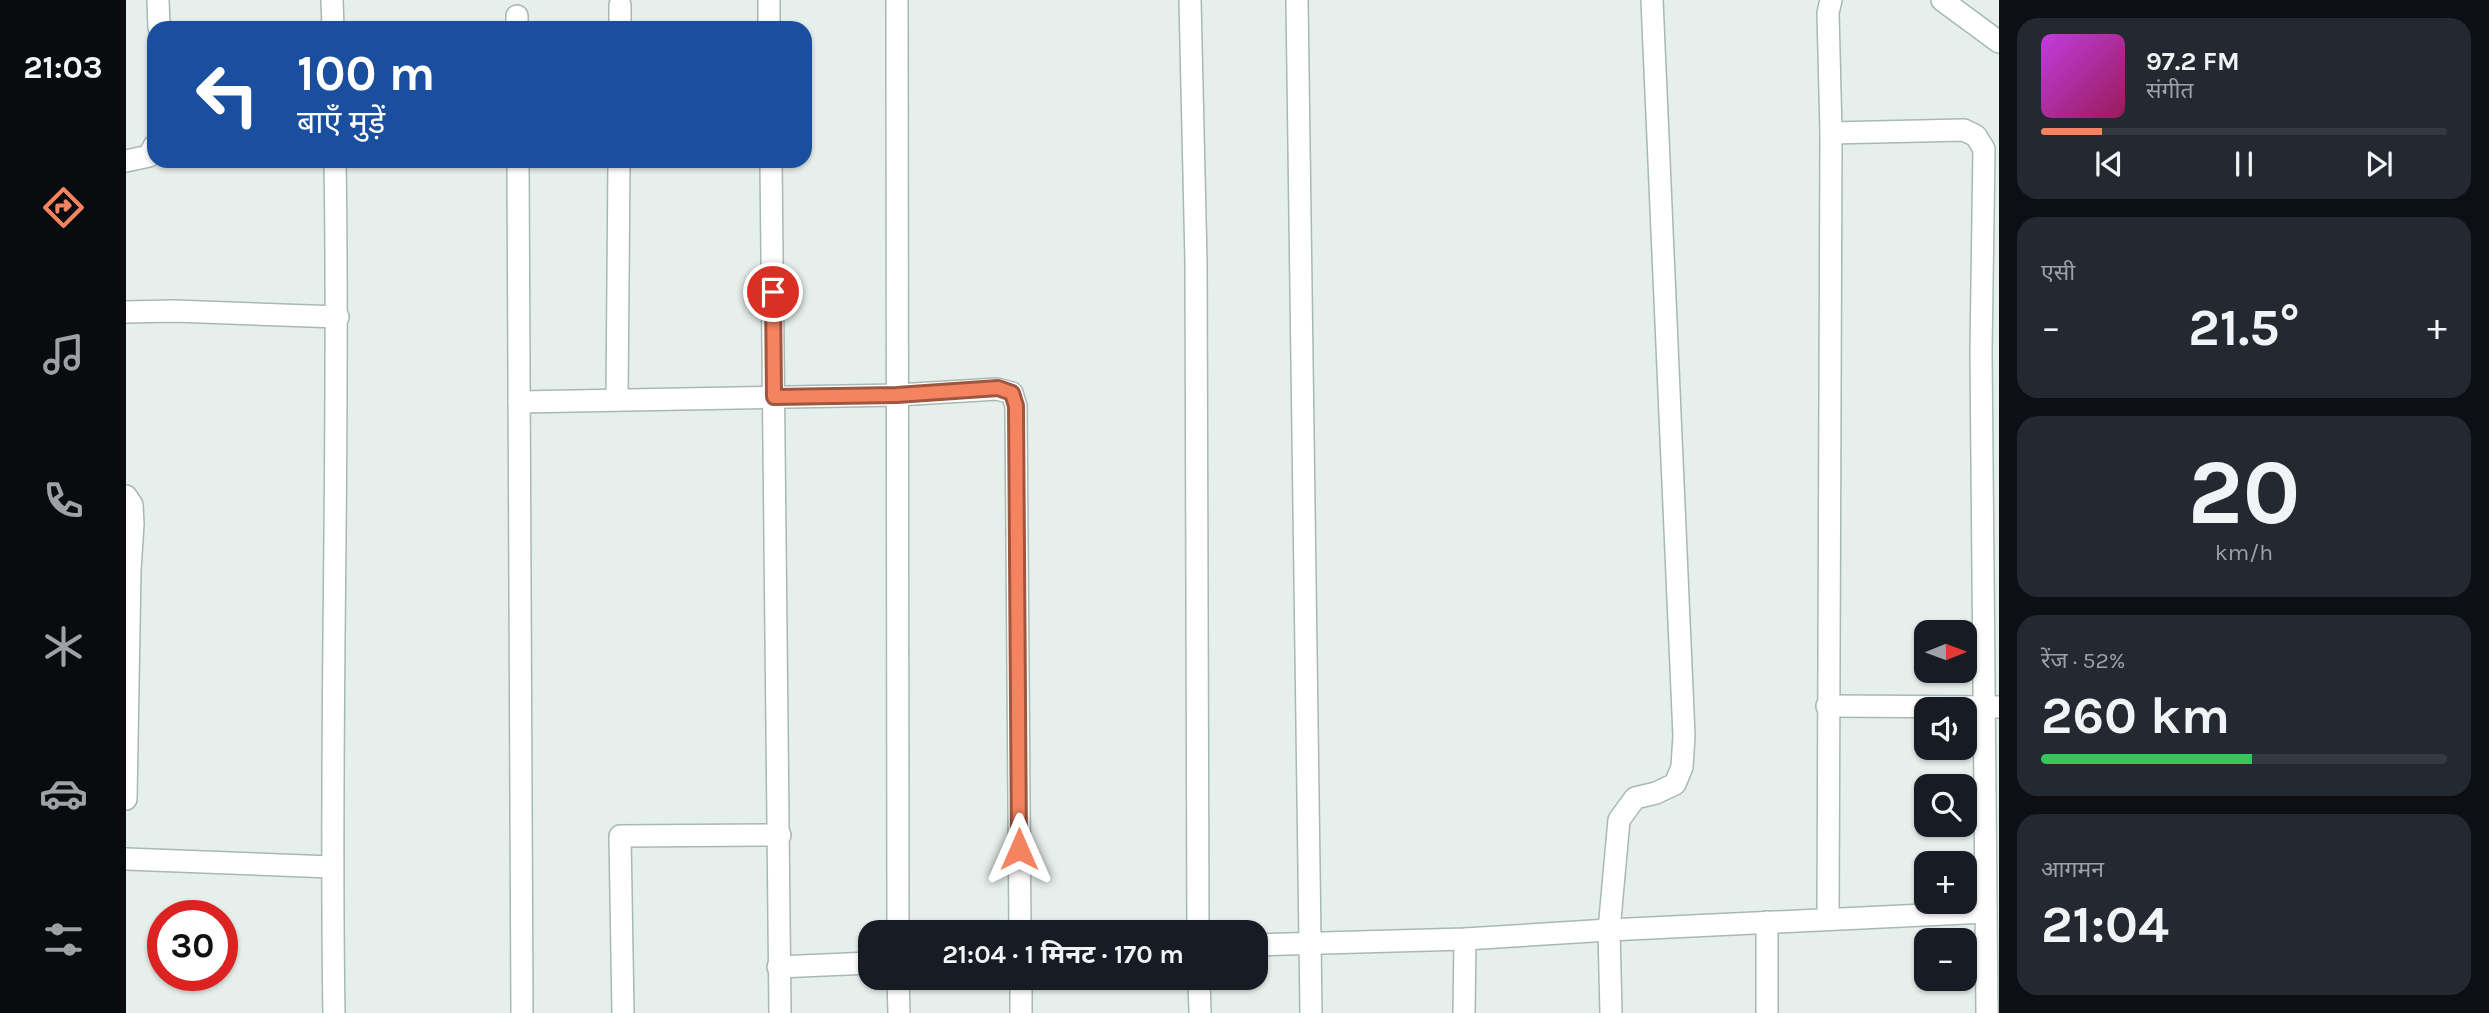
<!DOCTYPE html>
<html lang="hi">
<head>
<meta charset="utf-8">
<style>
  body { margin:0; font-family:Karla,"Noto Sans Devanagari",sans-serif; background:#242831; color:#f1f3f6; height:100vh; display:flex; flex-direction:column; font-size:26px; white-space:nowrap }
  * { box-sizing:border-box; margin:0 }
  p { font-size:23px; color:#9ea1a6 }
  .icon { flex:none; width:38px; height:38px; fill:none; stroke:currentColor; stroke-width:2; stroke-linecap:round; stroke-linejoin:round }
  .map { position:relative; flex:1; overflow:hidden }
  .sheet { display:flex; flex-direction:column; gap:18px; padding:18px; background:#0d0f14; width:490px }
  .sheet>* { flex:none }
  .top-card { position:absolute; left:21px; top:21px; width:665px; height:147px; border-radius:21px; box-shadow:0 2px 5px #0004; background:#1a4fa0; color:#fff; overflow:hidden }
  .needle { width:46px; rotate:89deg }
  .tools { position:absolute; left:1788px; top:620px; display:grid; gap:14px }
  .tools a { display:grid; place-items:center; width:63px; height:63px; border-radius:14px; background:#171b24; box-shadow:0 2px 5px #0004; font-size:35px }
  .speed { position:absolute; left:21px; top:900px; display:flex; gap:14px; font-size:35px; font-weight:700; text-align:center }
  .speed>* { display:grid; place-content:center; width:91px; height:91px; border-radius:50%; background:#171b24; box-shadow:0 2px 5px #0004; line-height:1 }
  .speed .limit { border:10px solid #d22; background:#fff; color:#111 }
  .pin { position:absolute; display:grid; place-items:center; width:60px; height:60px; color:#fff; margin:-30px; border:4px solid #fff; border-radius:50%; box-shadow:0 2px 7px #0007 }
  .me { position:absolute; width:77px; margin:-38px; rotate:0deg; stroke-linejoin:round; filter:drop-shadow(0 0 5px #0008) }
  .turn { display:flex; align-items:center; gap:24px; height:147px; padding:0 35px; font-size:32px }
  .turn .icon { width:91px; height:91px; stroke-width:2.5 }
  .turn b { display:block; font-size:49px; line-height:60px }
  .big { font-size:52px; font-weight:700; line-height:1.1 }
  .sheet .card { flex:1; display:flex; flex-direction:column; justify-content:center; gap:10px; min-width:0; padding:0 24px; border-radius:21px; background:#242831 }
  .sheet .dial { align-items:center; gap:0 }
  .dial b { font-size:91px; line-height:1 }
  .song { display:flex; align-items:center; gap:21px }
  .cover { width:84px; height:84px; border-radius:10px; background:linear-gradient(135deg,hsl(290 70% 55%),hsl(330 70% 35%)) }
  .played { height:7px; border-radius:4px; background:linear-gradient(90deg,#f4845f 15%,#363941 15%) }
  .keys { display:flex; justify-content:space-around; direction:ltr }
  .heat { display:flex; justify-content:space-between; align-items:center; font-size:38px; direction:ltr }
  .charge { height:10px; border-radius:5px; background:linear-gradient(90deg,#34c759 52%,#363941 0) }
  .trip { position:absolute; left:732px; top:920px; width:410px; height:70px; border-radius:21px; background:#171b24; box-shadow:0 2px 5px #0004; font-weight:700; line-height:70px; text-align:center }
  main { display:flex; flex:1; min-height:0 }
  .dock { display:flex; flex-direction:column; width:126px; justify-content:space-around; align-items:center; background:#090b0e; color:#9ea1a6 }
  .dock .icon { width:49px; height:49px }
  .dock .current { color:#f4845f }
  .dock b { font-size:32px; color:#f1f3f6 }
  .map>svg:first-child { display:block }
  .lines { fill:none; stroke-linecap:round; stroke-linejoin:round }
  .minor-casing { stroke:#a8b8b2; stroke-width:24 }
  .minor { stroke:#fff; stroke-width:21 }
  .route-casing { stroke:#9f563e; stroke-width:18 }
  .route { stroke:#f4845f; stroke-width:12 }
</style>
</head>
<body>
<main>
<nav class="dock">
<b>21:03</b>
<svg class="icon current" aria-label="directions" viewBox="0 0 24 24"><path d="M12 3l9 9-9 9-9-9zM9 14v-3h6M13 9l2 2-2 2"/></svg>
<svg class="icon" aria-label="music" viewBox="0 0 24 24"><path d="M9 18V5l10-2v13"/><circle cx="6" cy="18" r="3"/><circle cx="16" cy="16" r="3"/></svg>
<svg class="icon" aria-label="phone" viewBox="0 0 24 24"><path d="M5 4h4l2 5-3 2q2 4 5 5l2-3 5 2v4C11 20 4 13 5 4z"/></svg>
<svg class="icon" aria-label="climate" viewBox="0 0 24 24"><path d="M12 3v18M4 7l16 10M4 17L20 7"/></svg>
<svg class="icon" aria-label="car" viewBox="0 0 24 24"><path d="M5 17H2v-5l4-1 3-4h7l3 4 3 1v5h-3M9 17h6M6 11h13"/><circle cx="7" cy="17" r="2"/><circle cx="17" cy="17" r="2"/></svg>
<svg class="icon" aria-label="filters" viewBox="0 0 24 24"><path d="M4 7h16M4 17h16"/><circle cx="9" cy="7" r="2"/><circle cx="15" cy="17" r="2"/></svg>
</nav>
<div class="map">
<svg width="1873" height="1013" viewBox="0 0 1873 1013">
  <rect width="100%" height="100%" fill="#e6efeb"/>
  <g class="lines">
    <!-- minor casing -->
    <g class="minor-casing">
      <g id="minor">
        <path d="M32 0 33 28"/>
        <path d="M206 0 207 28"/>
        <path d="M643 0V28"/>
        <path d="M771 0 772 933"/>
        <path d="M1064 0 1070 262 1072 933"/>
        <path d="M1171 0 1185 1013"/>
        <path d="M1816 0 1873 42"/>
        <path d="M391 16V28"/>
        <path d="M494 28V5"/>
        <path d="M1705 133 1838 130 1850 136 1858 149 1855 351 1861 1013"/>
        <path d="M0 161 23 156 28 146"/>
        <path d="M392 161 396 1013"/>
        <path d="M645 161 654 1013"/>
        <path d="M0 312 48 311 212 317"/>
        <path d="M491 400 493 161"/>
        <path d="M393 402 771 395 871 389 886 393 890 406 894 933"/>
        <path d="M0 496 6 505 7 524 4 570 0 799"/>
        <path d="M1701 706 1873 707"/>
        <path d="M0 859 205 867"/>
        <path d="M1702 919 1705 133 1702 13 1705 0"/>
        <path d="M1129 945 1339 939 1483 930 1860 912"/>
        <path d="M652 967 744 963"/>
        <path d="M772 978 773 1013"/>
        <path d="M895 978V1013"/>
        <path d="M1073 978 1074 1013"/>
        <path d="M208 1013C203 729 214 445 209 161"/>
        <path d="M497 1013 494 836 654 835"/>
        <path d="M1338 1013 1339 939"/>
        <path d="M1485 1013 1483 930 1493 820 1509 798 1530 793 1549 784 1556 767 1558 736 1526 0"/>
        <path d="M1641 1013V922"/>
      </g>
    </g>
    <!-- minor -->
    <use href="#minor" class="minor"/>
  </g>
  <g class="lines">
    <!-- route casing -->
    <g class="route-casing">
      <path id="route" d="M647 292 648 397 771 395 872 388 886 393 890 406 893 849"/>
    </g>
    <!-- route -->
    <use href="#route" class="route"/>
  </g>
</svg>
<div class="tools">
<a><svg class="needle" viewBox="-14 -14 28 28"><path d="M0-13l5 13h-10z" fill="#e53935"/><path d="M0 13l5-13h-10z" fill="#9ea1a6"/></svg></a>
<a><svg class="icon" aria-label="sound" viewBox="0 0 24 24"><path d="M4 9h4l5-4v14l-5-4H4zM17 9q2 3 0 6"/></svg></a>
<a><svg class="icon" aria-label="search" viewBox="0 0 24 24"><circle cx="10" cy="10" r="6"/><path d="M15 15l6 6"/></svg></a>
<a>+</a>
<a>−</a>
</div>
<div class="speed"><div class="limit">30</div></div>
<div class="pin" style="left:647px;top:292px;background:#d93025"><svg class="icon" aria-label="arrive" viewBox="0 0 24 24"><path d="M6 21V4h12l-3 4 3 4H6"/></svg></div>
<svg class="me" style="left:893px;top:849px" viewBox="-20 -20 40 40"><path d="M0-17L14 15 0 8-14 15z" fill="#f4845f" stroke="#fff" stroke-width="4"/></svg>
<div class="trip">21:04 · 1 मिनट · 170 m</div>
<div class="top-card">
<div class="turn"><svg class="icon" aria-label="left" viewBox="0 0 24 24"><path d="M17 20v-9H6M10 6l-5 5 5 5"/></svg><div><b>100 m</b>बाएँ मुड़ें</div></div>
</div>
</div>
<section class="sheet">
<div class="card">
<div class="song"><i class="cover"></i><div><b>97.2 FM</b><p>संगीत</p></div></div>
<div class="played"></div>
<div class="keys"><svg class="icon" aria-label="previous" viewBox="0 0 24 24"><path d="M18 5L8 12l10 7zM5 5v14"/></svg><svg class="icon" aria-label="pause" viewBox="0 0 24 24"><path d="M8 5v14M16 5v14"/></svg><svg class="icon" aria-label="next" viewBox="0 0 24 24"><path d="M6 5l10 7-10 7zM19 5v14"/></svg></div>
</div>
<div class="card"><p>एसी</p>
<div class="heat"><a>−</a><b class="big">21.5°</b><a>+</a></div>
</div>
<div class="card dial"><b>20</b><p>km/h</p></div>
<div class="card"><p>रेंज · 52%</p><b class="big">260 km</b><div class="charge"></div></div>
<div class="card"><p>आगमन</p><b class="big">21:04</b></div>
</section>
</main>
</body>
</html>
